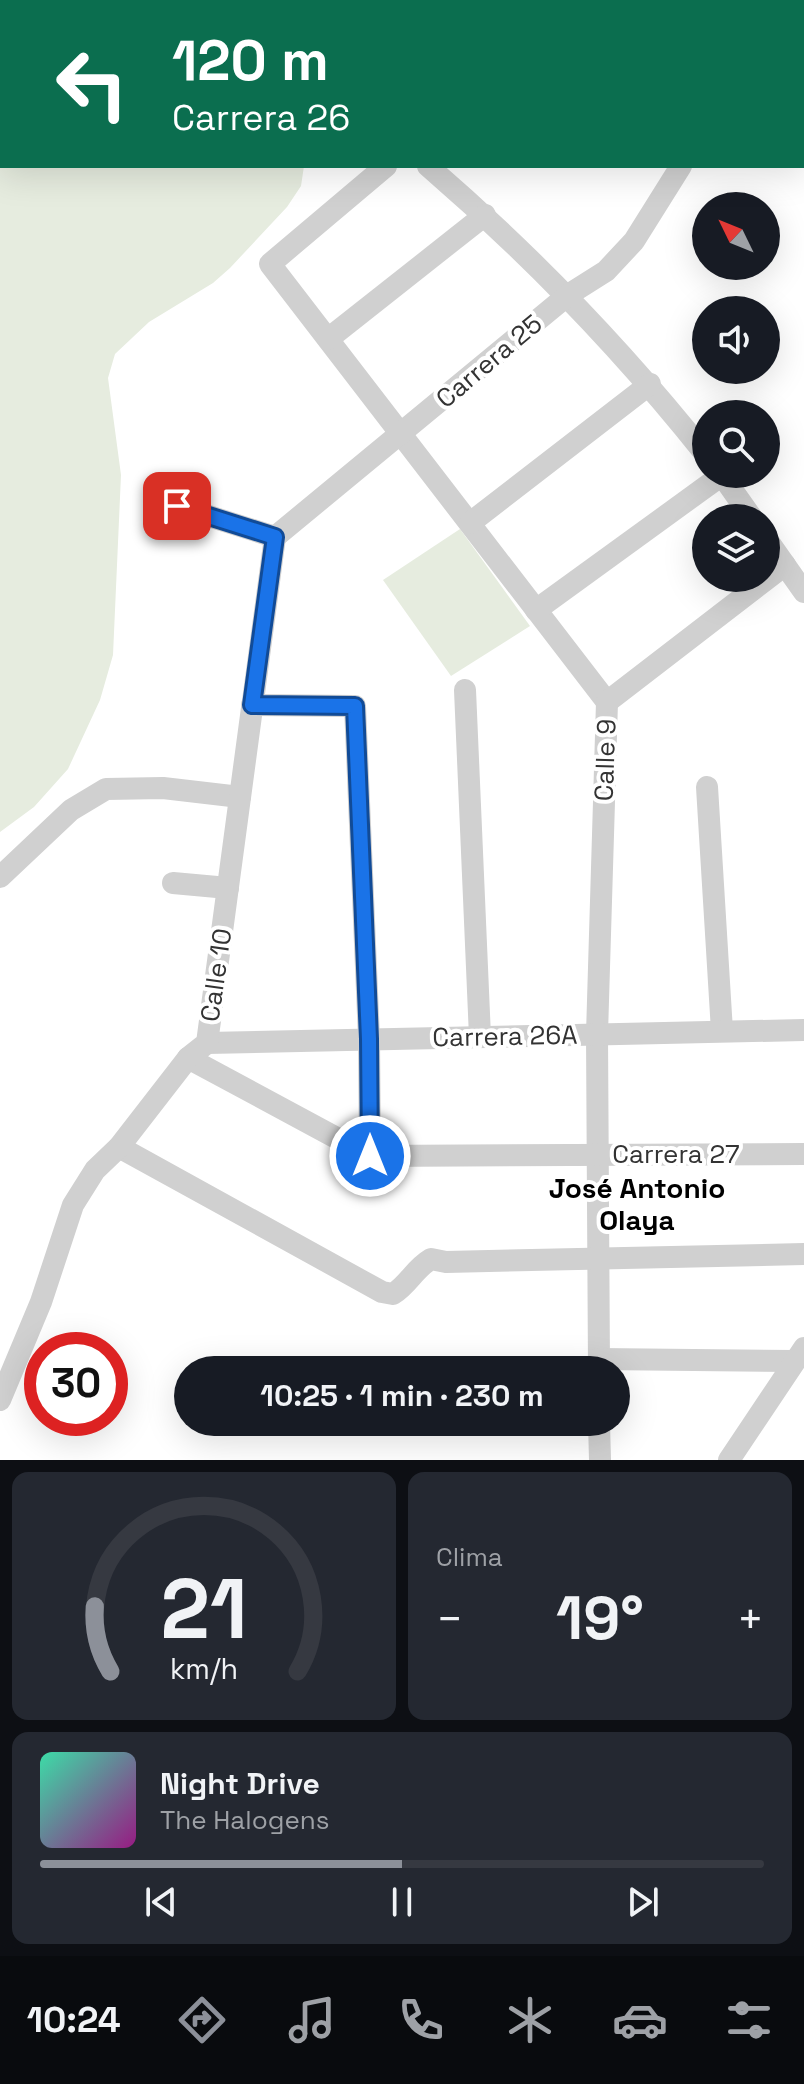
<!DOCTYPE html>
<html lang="es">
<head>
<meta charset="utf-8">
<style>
  body { margin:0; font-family:"Space Grotesk",sans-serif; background:#242831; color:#f1f3f6; height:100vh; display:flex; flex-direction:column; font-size:30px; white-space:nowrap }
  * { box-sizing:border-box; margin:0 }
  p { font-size:26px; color:#9ea1a6 }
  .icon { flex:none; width:44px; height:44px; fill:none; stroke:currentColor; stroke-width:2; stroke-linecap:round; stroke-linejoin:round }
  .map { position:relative; height:1460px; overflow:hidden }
  .sheet { display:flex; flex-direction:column; gap:12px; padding:12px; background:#0d0f14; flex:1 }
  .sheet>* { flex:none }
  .guide { position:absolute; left:0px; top:0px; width:804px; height:168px; box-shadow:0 8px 32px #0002; background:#0b6e4f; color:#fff; overflow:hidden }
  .needle { width:52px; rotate:313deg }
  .fabs { position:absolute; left:692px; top:192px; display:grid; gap:16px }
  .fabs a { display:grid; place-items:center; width:88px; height:88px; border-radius:50%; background:#171b24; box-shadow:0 8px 32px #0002; font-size:40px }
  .speed { position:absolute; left:24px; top:1332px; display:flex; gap:16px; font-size:40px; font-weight:700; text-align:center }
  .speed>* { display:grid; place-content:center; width:104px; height:104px; border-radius:50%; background:#171b24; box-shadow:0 8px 32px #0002; line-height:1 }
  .speed .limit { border:12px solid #d22; background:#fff; color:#111 }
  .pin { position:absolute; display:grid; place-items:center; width:68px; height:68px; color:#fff; margin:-34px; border-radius:16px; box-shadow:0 4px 12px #0006 }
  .me { position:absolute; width:88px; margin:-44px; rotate:0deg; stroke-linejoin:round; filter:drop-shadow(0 0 6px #0008) }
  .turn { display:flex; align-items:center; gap:28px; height:168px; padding:0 40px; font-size:36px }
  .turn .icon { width:104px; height:104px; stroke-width:2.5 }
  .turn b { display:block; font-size:56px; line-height:68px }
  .big { font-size:60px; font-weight:600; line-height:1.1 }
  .sheet .widget { flex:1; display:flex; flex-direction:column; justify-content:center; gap:12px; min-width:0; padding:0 28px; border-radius:16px; background:#242831 }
  .sheet .dial { align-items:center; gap:0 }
  .dial svg { height:208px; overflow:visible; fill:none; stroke:#363941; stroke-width:7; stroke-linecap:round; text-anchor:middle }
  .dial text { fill:#f1f3f6; stroke:none }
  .song { display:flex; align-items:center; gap:24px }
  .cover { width:96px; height:96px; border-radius:12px; background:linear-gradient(135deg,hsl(160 70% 55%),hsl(310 70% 35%)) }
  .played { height:8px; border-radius:4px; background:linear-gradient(90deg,#8c9099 50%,#363941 50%) }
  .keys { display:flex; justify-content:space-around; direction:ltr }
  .heat { display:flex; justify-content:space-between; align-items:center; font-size:44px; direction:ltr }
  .sheet .tiles { flex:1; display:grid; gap:12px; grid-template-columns:1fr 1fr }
  .widget:last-child { grid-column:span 2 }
  .trip { position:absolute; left:174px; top:1356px; width:456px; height:80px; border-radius:40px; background:#171b24; box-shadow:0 8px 32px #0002; font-weight:600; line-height:80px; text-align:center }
  .dock { display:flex; height:128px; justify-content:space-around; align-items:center; background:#090b0e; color:#9ea1a6 }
  .dock .icon { width:56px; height:56px }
  .dock .current { color:#8c9099 }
  .dock b { font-size:36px; color:#f1f3f6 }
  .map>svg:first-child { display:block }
  .green { fill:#e6ecdf }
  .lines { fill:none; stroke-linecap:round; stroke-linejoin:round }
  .minor { stroke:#d0d0d0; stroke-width:22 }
  .route-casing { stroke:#114b97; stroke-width:20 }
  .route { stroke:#1a73e8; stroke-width:14 }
  .labels { text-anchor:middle; stroke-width:8; stroke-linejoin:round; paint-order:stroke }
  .street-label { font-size:26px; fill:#333; stroke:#fff }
  .neighbourhood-label { font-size:28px; font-weight:bold; fill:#000; stroke:#fff }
</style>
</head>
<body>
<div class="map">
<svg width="804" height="1460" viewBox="0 0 804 1460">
  <rect width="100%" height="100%" fill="#fff"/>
  <!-- green -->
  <g class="green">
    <path d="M0 0 193 2H2V166H304L301 186 287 207 230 268 213 283 149 322 115 354 108 378 121 475 113 655 100 700 68 769 34 807 0 832Z"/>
    <path d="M460 529 530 626 451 676 383 580Z"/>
  </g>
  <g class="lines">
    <!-- minor -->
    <g class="minor">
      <path d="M792 2 794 0"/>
      <path d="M386 166 270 264 607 702 597 1034 599 1370"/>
      <path d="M428 166C531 255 621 348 706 455"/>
      <path d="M328 339 485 215"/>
      <path d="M721 474 752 518"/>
      <path d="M177 506 275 537"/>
      <path d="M470 523 650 384"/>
      <path d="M275 537 568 295 606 271 634 241 681 166"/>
      <path d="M766 538 804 592"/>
      <path d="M536 610 722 475"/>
      <path d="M465 690 480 1037"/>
      <path d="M607 702 785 565"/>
      <path d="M252 705 355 706 369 1039 370 1156"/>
      <path d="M707 787 722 1031"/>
      <path d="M0 877 71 810 106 789 163 788 240 797"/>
      <path d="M173 883 228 888"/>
      <path d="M207 1043 804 1030"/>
      <path d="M188 1058 370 1156 804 1154"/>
      <path d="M119 1147 382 1292 393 1294C409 1284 414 1269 431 1259L446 1262 804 1254"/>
      <path d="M599 1359 795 1361"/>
      <path d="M0 1400 41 1302 73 1205 95 1170 119 1147 188 1058 207 1043 275 537"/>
      <path d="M599 1422 600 1460"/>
      <path d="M729 1460 804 1348"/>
    </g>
  </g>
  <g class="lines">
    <!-- route casing -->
    <g class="route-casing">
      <path id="route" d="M177 506 275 537 252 705 355 706 369 1039 370 1156"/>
    </g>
    <!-- route -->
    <use href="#route" class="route"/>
  </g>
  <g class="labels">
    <!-- street labels -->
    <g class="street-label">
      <text transform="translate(489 361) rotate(-40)" y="9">Carrera 25</text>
      <text transform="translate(605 760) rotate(-88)" y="9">Calle 9</text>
      <text transform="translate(216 975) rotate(-82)" y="9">Calle 10</text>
      <text transform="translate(505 1036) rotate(-1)" y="9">Carrera 26A</text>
      <text x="676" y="1163">Carrera 27</text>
    </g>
    <!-- neighbourhood labels -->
    <g class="neighbourhood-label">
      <text x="637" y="1198">José Antonio<tspan x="637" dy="32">Olaya</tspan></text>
    </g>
  </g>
</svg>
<div class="fabs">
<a><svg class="needle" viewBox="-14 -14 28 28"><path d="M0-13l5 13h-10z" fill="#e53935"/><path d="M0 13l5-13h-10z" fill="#9ea1a6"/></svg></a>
<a><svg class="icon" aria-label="sound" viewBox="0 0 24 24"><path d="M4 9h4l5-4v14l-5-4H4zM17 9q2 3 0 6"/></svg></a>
<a><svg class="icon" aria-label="search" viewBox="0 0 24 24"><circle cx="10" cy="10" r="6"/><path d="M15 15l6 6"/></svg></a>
<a><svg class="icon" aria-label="layers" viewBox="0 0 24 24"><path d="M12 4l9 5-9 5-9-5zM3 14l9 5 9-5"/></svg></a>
</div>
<div class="speed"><div class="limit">30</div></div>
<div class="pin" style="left:177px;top:506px;background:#d93025"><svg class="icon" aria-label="arrive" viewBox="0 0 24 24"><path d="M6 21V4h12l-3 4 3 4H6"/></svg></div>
<svg class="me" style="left:370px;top:1156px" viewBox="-20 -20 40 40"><circle r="17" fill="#1a73e8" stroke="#fff" stroke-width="3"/><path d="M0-11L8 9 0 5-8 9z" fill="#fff"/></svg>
<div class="trip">10:25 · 1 min · 230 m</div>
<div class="guide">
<div class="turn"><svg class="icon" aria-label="left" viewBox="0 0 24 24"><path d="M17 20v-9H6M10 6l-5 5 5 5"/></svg><div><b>120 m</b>Carrera 26</div></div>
</div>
</div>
<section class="sheet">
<div class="tiles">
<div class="widget dial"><svg viewBox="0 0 100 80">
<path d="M14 69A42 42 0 1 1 86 69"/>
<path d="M14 69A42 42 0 0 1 8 44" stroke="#8c9099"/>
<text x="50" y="56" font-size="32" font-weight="700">21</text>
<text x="50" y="72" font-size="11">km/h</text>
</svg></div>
<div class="widget"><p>Clima</p>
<div class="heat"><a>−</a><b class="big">19°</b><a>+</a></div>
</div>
<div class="widget">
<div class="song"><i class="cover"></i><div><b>Night Drive</b><p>The Halogens</p></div></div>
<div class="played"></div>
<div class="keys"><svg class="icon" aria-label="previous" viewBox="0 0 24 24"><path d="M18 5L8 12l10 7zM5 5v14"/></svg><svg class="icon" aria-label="pause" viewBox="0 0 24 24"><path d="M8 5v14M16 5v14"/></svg><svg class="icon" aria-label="next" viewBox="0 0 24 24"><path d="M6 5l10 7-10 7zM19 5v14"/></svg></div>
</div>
</div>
</section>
<nav class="dock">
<b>10:24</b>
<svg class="icon current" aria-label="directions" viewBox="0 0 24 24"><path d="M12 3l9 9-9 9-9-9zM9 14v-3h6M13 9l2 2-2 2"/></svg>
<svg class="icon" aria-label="music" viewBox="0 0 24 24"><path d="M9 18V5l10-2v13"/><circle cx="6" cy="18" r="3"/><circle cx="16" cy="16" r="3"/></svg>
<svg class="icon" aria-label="phone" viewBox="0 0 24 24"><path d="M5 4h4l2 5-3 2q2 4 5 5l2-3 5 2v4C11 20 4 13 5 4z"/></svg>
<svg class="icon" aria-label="climate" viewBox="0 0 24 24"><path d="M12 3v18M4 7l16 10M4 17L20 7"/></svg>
<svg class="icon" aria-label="car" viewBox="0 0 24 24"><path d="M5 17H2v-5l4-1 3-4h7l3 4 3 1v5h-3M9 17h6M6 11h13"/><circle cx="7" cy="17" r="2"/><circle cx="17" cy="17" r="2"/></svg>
<svg class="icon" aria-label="filters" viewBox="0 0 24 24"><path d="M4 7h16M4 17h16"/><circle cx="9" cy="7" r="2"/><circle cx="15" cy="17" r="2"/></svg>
</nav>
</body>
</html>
